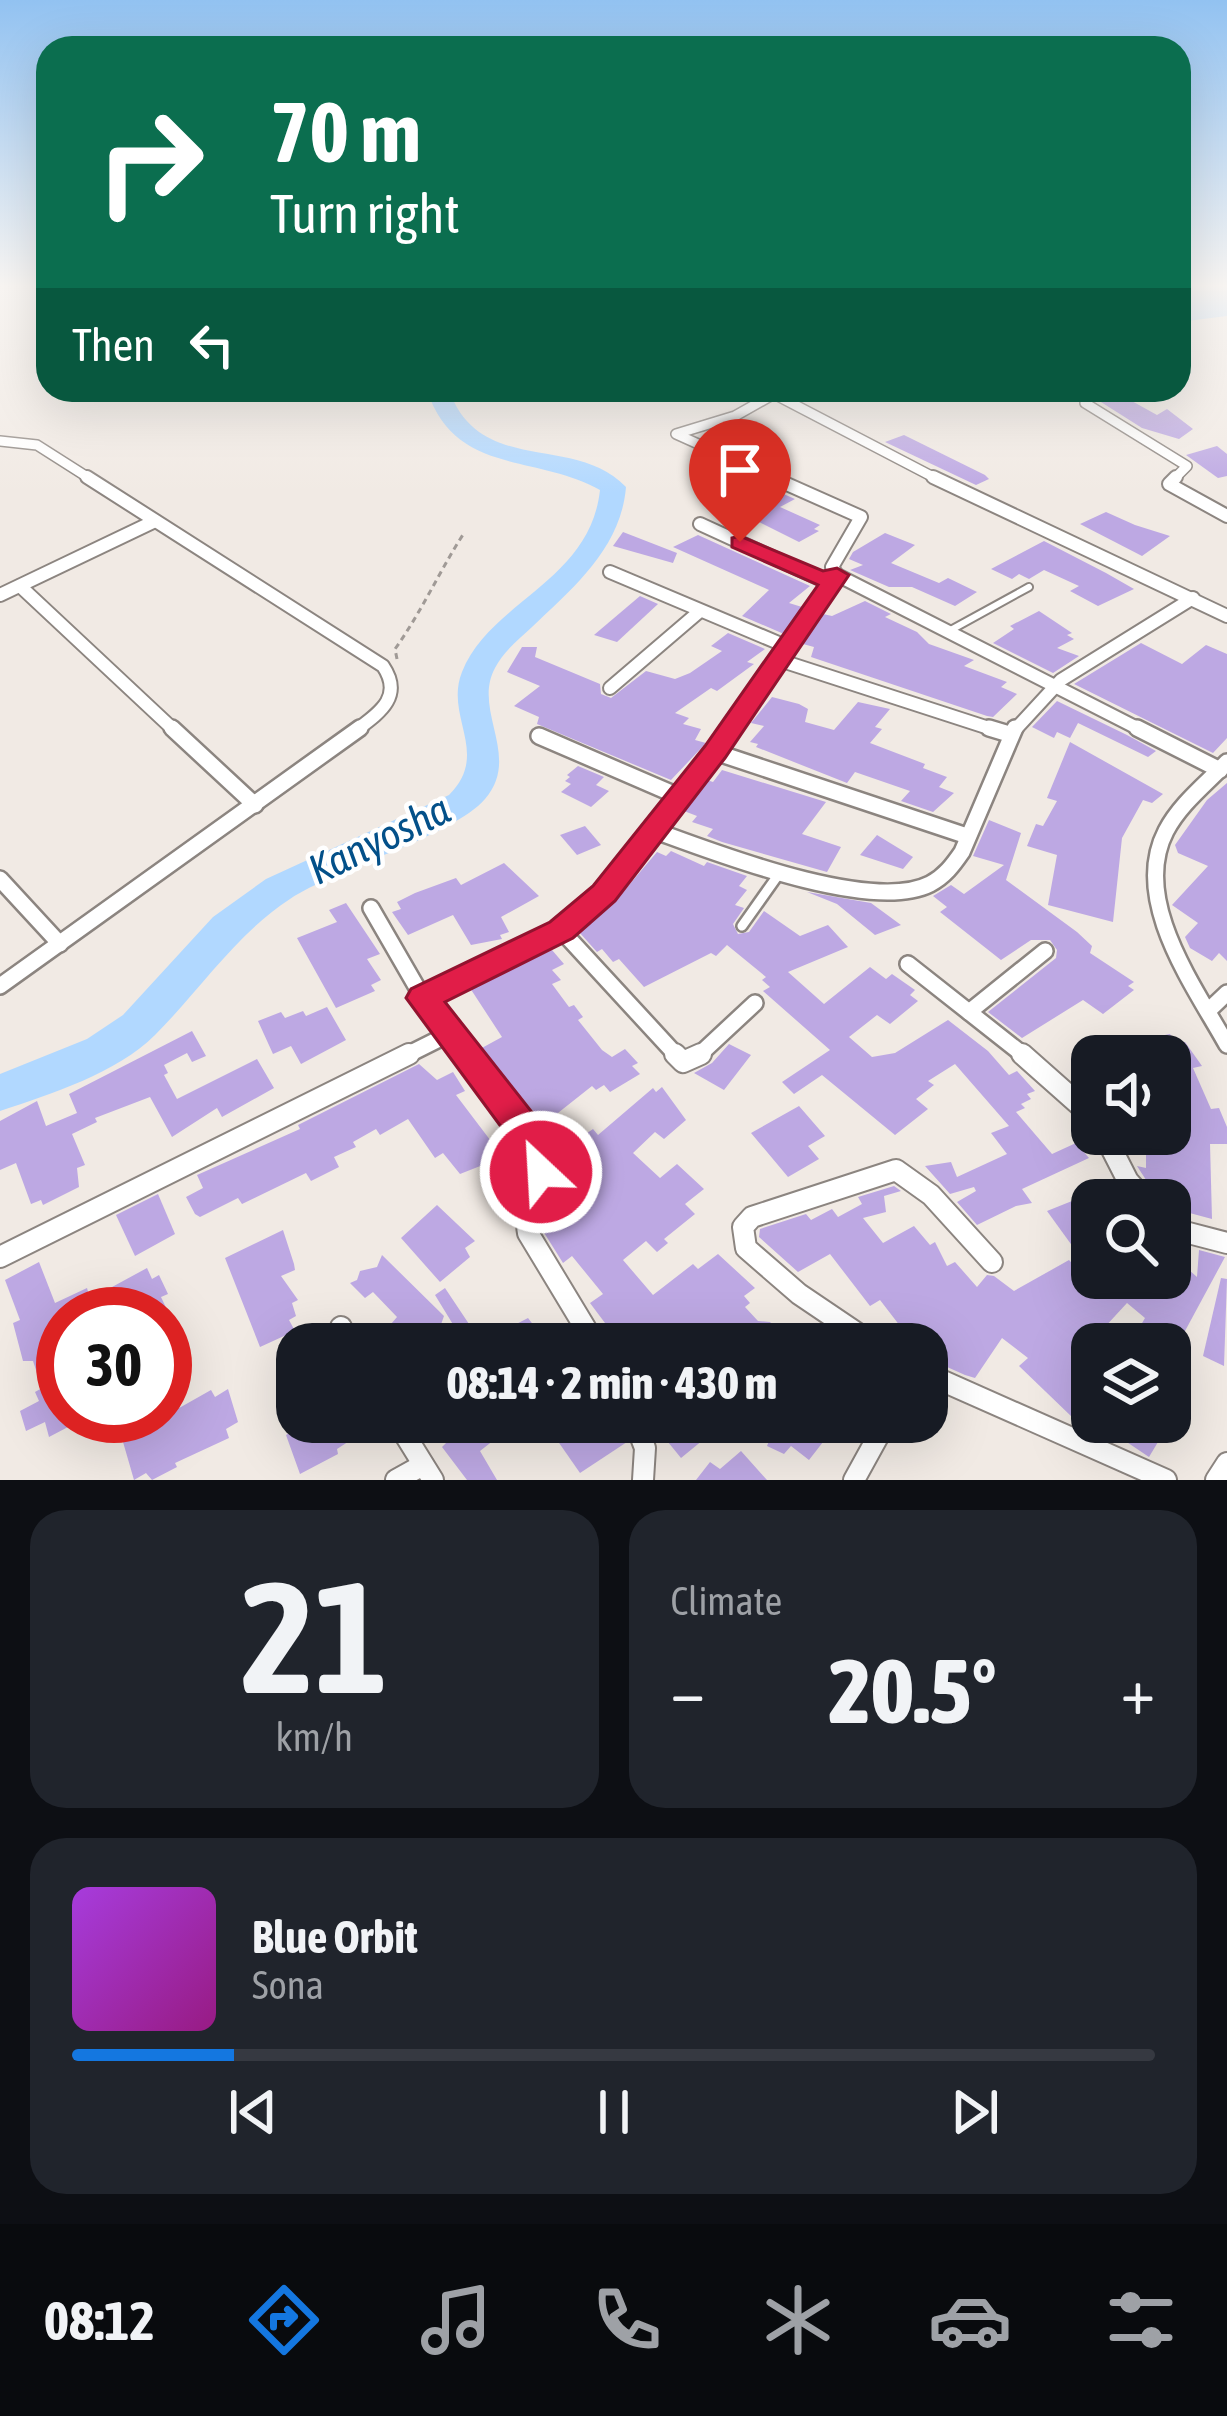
<!DOCTYPE html>
<html lang="en">
<head>
<meta charset="utf-8">
<style>
  body { margin:0; font-family:"Asap Condensed",sans-serif; background:#20242c; color:#f1f3f6; height:100vh; display:flex; flex-direction:column; font-size:45px; white-space:nowrap }
  * { box-sizing:border-box; margin:0 }
  p { font-size:39px; color:#9ea1a6 }
  .icon { flex:none; width:66px; height:66px; fill:none; stroke:currentColor; stroke-width:2; stroke-linecap:round; stroke-linejoin:round }
  .map { position:relative; height:1480px; overflow:hidden }
  .details { display:flex; flex-direction:column; gap:30px; padding:30px; background:#0d0f14; flex:1 }
  .details>* { flex:none }
  .top-card { position:absolute; left:36px; top:36px; width:1155px; height:366px; border-radius:36px; box-shadow:0 12px 48px #0002; background:#0b6e4f; color:#fff; overflow:hidden }
  .buttons { position:absolute; left:1071px; top:1035px; display:grid; gap:24px }
  .buttons a { display:grid; place-items:center; width:120px; height:120px; border-radius:24px; background:#171b24; box-shadow:0 12px 48px #0002; font-size:60px }
  .speed { position:absolute; left:36px; top:1287px; display:flex; gap:24px; font-size:60px; font-weight:700; text-align:center }
  .speed>* { display:grid; place-content:center; width:156px; height:156px; border-radius:50%; background:#171b24; box-shadow:0 12px 48px #0002; line-height:1 }
  .speed .limit { border:18px solid #d22; background:#fff; color:#111 }
  .pin { position:absolute; display:grid; place-items:center; width:102px; height:102px; color:#fff; margin:-123px -51px; border-radius:50% 50% 50% 0; rotate:-45deg; box-shadow:0 0 12px #0007 }
  .pin .icon { rotate:45deg }
  .me { position:absolute; width:132px; margin:-66px; rotate:335deg; stroke-linejoin:round; filter:drop-shadow(0 0 9px #0008) }
  .turn { display:flex; align-items:center; gap:42px; height:252px; padding:0 36px; font-size:54px }
  .turn .icon { width:156px; height:156px; stroke-width:2.5 }
  .turn b { display:block; font-size:84px; line-height:102px }
  .then { display:flex; align-items:center; height:114px; padding:0 36px; background:#0003; gap:24px; font-size:45px }
  .big { font-size:90px; font-weight:800; line-height:1.1 }
  .details .widget { flex:1; display:flex; flex-direction:column; justify-content:center; gap:18px; min-width:0; padding:0 42px; border-radius:36px; background:#20242c }
  .details .dial { align-items:center; gap:0 }
  .dial b { font-size:156px; line-height:1 }
  .song { display:flex; align-items:center; gap:36px }
  .cover { width:144px; height:144px; border-radius:18px; background:linear-gradient(135deg,hsl(280 70% 55%),hsl(310 70% 35%)) }
  .played { height:12px; border-radius:6px; background:linear-gradient(90deg,#1477e0 15%,#363941 15%) }
  .keys { display:flex; justify-content:space-around; direction:ltr }
  .heat { display:flex; justify-content:space-between; align-items:center; font-size:66px; direction:ltr }
  .details .tiles { flex:1; display:grid; gap:30px; grid-template-columns:1fr 1fr }
  .widget:last-child { grid-column:span 2 }
  .trip { position:absolute; left:276px; top:1323px; width:672px; height:120px; border-radius:36px; background:#171b24; box-shadow:0 12px 48px #0002; font-weight:800; line-height:120px; text-align:center }
  .tab-bar { display:flex; height:192px; justify-content:space-around; align-items:center; background:#090b0e; color:#9ea1a6 }
  .tab-bar .icon { width:84px; height:84px }
  .tab-bar .current { color:#1477e0 }
  .tab-bar b { font-size:54px; color:#f1f3f6 }
  .map>svg:first-child { display:block }
  .water { fill:#b1d8ff }
  .lines { fill:none; stroke-linecap:round; stroke-linejoin:round }
  .river { fill:#b1d8ff; fill-rule:evenodd }
  .building { fill:#bda8e3 }
  .lane-far1-casing { stroke:#8c8580; stroke-width:10 }
  .lane-casing { stroke:#8c8580; stroke-width:14 }
  .street-far3-casing { stroke:#8c8580; stroke-width:12 }
  .street-far2-casing { stroke:#8c8580; stroke-width:16 }
  .street-far1-casing { stroke:#8c8580; stroke-width:20 }
  .street-casing { stroke:#8c8580; stroke-width:24 }
  .path { stroke:#a09a96; stroke-width:3; stroke-dasharray:6 4.5; stroke-linecap:butt }
  .lane-far1 { stroke:#fff; stroke-width:6 }
  .lane { stroke:#fff; stroke-width:9 }
  .street-far3 { stroke:#fff; stroke-width:9 }
  .street-far2 { stroke:#fff; stroke-width:12 }
  .street-far1 { stroke:#fff; stroke-width:15 }
  .street { stroke:#fff; stroke-width:20 }
  .route { fill:#e11d48; stroke:#92132f; stroke-width:3 }
  .labels { text-anchor:middle; stroke-width:9; stroke-linejoin:round; paint-order:stroke }
  .water-label { font-size:42px; font-style:italic; fill:#035089; stroke:#fff }
</style>
</head>
<body>
<div class="map">
<svg width="1227" height="1480" viewBox="0 0 1227 1480">
  <rect width="100%" height="100%" fill="#f1eae4"/>
  <!-- water -->
  <path class="water" d="M1179 286H1227V316L1179 322Z"/>
  <g class="lines">
    <!-- river -->
    <path class="river" d="M427 390H449C480 477 575 433 626 487 621 548 574 587 532 627 519 639 503 652 495 668 472 711 522 756 485 799 453 836 337 868 290 899 235 935 201 989 155 1035 117 1073 51 1094 0 1111V1074L87 1039 123 1015 213 917 266 879 449 795C491 753 444 717 462 672 490 601 590 582 600 490 534 453 455 476 427 390Z"/>
  </g>
  <!-- building -->
  <g class="building">
    <path d="M1082 390H1112L1157 415 1167 409 1193 429 1179 439 1142 428Z"/>
    <path d="M904 435 985 475 989 479 976 485 885 442Z"/>
    <path d="M1217 446 1227 454V476L1218 478 1186 455Z"/>
    <path d="M772 489 795 499 780 507 820 525 814 529 819 531 799 542 731 508Z"/>
    <path d="M1106 512 1135 525 1170 536 1142 556 1080 524Z"/>
    <path d="M623 532 677 553 673 563 613 546Z"/>
    <path d="M885 533 915 545 891 563 939 583 948 578 977 592 955 606 912 587H889L850 570 863 565 849 559 853 552Z"/>
    <path d="M698 535 810 586 789 603 802 607 784 634 742 616 769 590 673 547Z"/>
    <path d="M1044 541 1106 573 1134 589 1098 606 1070 591 1079 586 1044 570 1029 579 1019 574 1012 579 991 569Z"/>
    <path d="M640 596 658 604 617 642 594 635Z"/>
    <path d="M865 601 891 614 885 617 917 632 929 644 974 660 964 666 1007 682 1001 687 1017 694 993 717 987 716 811 657 814 647 803 644 823 614 832 616Z"/>
    <path d="M1039 611 1072 633 1067 635 1074 639 1057 648 1079 656 1053 673 993 643 1014 629 1010 626Z"/>
    <path d="M728 633 765 649 747 662 754 664 717 691 711 688 675 713 689 718 683 724 701 729 695 740 706 743 671 780 537 724 539 717 514 706 540 686 507 672 522 647H537L535 657 600 684 601 694 611 698 646 671 675 679 690 673 722 651 711 646Z"/>
    <path d="M1141 643 1182 664 1206 645 1227 654V738L1213 753 1074 684Z"/>
    <path d="M772 697 799 704 808 709 805 722 834 730 858 702 890 709 875 727 882 729 870 743 925 764 923 768 947 777 939 787 954 793 933 812 901 801 910 791 855 772 847 783 756 747 758 744 750 742 764 726 751 723Z"/>
    <path d="M1057 701 1127 735 1156 751 1148 757 1078 723 1070 738 1057 732 1054 738 1032 727Z"/>
    <path d="M1070 742 1163 794 1152 803 1143 800 1122 838 1113 922 1048 905 1057 855 1027 846 1036 824 1043 826 1057 801 1047 798Z"/>
    <path d="M578 766 604 777 596 785 609 791 591 807 561 792 571 784 565 781 570 777 567 775Z"/>
    <path d="M722 770 826 802 802 834 841 847 827 872 722 842 707 836 713 829 692 822 697 816 684 811 707 780 713 782Z"/>
    <path d="M1227 783V961L1219 953 1212 961 1190 948 1185 937 1198 923 1172 905 1208 866 1178 853 1175 845 1207 800Z"/>
    <path d="M989 820 1021 833 1006 880 1077 932 1092 946 1090 953 1134 982 1128 986 1134 990 1103 1014 1083 1000 1022 1038 988 1012 1056 958 1057 950 1050 940H1031L1001 960 940 912 947 907 933 896 951 885 964 894 1004 865 973 856Z"/>
    <path d="M585 826 601 845 577 855 560 835Z"/>
    <path d="M877 835 913 857 903 869 860 855Z"/>
    <path d="M671 851 704 866 707 862 747 876 739 886 747 890 735 905 744 908 733 924 738 934 749 932 764 911 800 936 828 925 848 947 788 972 824 1004 870 967 886 979 892 974 915 990 910 995 918 1001 890 1024 877 1015 849 1037 872 1057 895 1053 948 1020 988 1051 1009 1075 1017 1071 1035 1091 1027 1094 1031 1099 1021 1104 1025 1108 1016 1112 1052 1154 1076 1143 1089 1158 1022 1189 1032 1203 1016 1206 977 1225 957 1202 976 1191 974 1187 950 1194 925 1166 951 1162 957 1177 1007 1154 991 1133 1009 1126 955 1064 928 1081 934 1085 916 1099 928 1109 895 1135 822 1075 794 1094 782 1082 830 1050 763 991 770 987 762 980 766 977 727 945 716 956 711 953 644 987 619 959 613 962 602 949 597 952 579 932 618 898 657 852 666 856Z"/>
    <path d="M504 863 539 896 501 917 509 932 500 935 502 939 471 945 453 915 408 935 392 912 401 909 397 902 415 893 456 878 461 885Z"/>
    <path d="M807 892 871 903 901 925 875 935 837 904Z"/>
    <path d="M346 903 380 954 367 959 381 980 371 985 375 991 336 1008 297 938 337 922 329 910Z"/>
    <path d="M552 950 564 964 552 970 561 980 552 984 569 1007 574 1005 583 1017 578 1020 602 1050 612 1057 625 1049 638 1063 632 1066 640 1074 610 1092 604 1085 596 1090 592 1086 544 1124 480 1049 502 1037 470 988Z"/>
    <path d="M327 1007 346 1040 301 1064 291 1046 273 1054 258 1021 281 1012 285 1018 303 1011 306 1016Z"/>
    <path d="M192 1031 206 1056 192 1062 187 1053 164 1065 168 1073 164 1075 177 1099 257 1059 274 1088 222 1117 217 1108 172 1137 150 1097 95 1118 97 1122 72 1134 85 1165 77 1168 79 1187 43 1205 41 1200 31 1204 16 1163 0 1170V1121L37 1101 46 1126 77 1113 69 1094Z"/>
    <path d="M1170 1034 1176 1043 1185 1042 1202 1066 1193 1068 1211 1109 1219 1108 1227 1127V1144H1210L1212 1219 1171 1208 1170 1200H1159L1137 1166 1146 1168V1134H1170V1098H1184L1170 1077V1056H1092L1091 1049Z"/>
    <path d="M729 1044 751 1055 724 1090 694 1073 712 1063Z"/>
    <path d="M419 1064 437 1080 453 1072 465 1091 456 1095 503 1157 460 1174 443 1153 435 1158 408 1119 380 1135 376 1129 353 1142 356 1147 334 1157 339 1167 311 1181 306 1173 242 1204 238 1198 200 1217 195 1214 186 1197 203 1188 197 1175 300 1129 298 1125Z"/>
    <path d="M662 1087 686 1120 664 1139 655 1132 633 1153 660 1178 677 1164 704 1189 685 1204 695 1214 664 1239 668 1243 657 1252 646 1241 623 1260 653 1295 693 1264 698 1269 718 1254 755 1288 744 1296 750 1303 745 1307 758 1321 770 1322 792 1344H712L695 1325 662 1344H609L614 1335 590 1303 603 1294 572 1256 563 1263 543 1231 587 1202 567 1181 577 1174 562 1159 582 1145 577 1140 593 1129 598 1135 653 1088 656 1092Z"/>
    <path d="M799 1106 825 1136 808 1146 819 1159 788 1177 751 1133Z"/>
    <path d="M894 1186 901 1191 884 1196 886 1212 863 1218 883 1243 914 1226 930 1245 935 1242 947 1266 955 1262 977 1287 987 1275 994 1276 1014 1291 1069 1260 1098 1291 1112 1278H1170V1253L1197 1277 1199 1250 1225 1257 1178 1344H1130L1145 1318 1127 1303 1092 1341V1397L1072 1417 1019 1366 1028 1358 1002 1338 975 1378 965 1375 927 1358V1344H900L907 1335 880 1300 870 1306 830 1254 798 1272 759 1237 760 1229 806 1214 811 1220 832 1209 838 1217 862 1204 858 1197Z"/>
    <path d="M1092 1193V1253L1081 1258 1047 1211Z"/>
    <path d="M158 1194 175 1234 135 1256 116 1215Z"/>
    <path d="M437 1205 475 1241 465 1248 470 1257 440 1282 401 1238Z"/>
    <path d="M283 1230 294 1264 295 1270 281 1276 298 1300 292 1303 296 1316 289 1320 295 1331 260 1347 225 1258Z"/>
    <path d="M382 1255 444 1316 434 1344H374L397 1317 373 1292 365 1298 350 1283 357 1280 360 1271 377 1267Z"/>
    <path d="M39 1262 55 1303 87 1288 90 1299 147 1268 152 1279 159 1275 168 1294 161 1297 169 1314H121L118 1309 109 1314H63V1416H89L49 1437 45 1422 26 1431 20 1411 39 1401 35 1392 42 1388 33 1361H23L13 1323 20 1320 5 1280Z"/>
    <path d="M1221 1278 1227 1279 1224 1366 1203 1356Z"/>
    <path d="M445 1288 481 1342 528 1318 548 1344H465L435 1295Z"/>
    <path d="M228 1389 238 1422 226 1429 229 1438 175 1463 177 1467 152 1480 146 1473 134 1480 121 1435 126 1432 118 1416H165L211 1390 215 1397Z"/>
    <path d="M293 1422H351L357 1436 337 1449 338 1454 300 1474 286 1435 296 1429Z"/>
    <path d="M436 1422H517L480 1451 497 1480H467L442 1447 449 1440Z"/>
    <path d="M555 1422H617L627 1442 580 1473 548 1427Z"/>
    <path d="M669 1422H725L681 1458 659 1431Z"/>
    <path d="M762 1422H816L830 1433 809 1460 791 1446 784 1454 767 1446 773 1431Z"/>
    <path d="M1097 1422H1170L1149 1457Z"/>
    <path d="M741 1451 767 1480H696L710 1462 720 1469Z"/>
  </g>
  <g class="lines">
    <!-- lane-far1 casing -->
    <g class="lane-far1-casing">
      <path id="lane-far1" d="M949 631 1029 587"/>
    </g>
    <!-- lane casing -->
    <g class="lane-casing">
      <path id="lane" d="M742 926 781 871"/>
    </g>
    <!-- street-far3 casing -->
    <g class="street-far3-casing">
      <g id="street-far3">
        <path d="M1085 403 1187 466 1173 480"/>
        <path d="M0 441 37 445 92 480"/>
        <path d="M778 480 676 434 735 416 774 394 939 480"/>
      </g>
    </g>
    <!-- street-far2 casing -->
    <g class="street-far2-casing">
      <g id="street-far2">
        <path d="M87 477 383 666C404 697 379 713 355 731"/>
        <path d="M933 477 1227 616"/>
        <path d="M1176 477 1169 484 1227 516"/>
        <path d="M700 524 820 579 837 575 1143 731"/>
        <path d="M610 572 788 647"/>
        <path d="M20 586 175 731"/>
        <path d="M0 595 155 521"/>
        <path d="M779 660 998 731"/>
        <path d="M610 688 700 611"/>
        <path d="M730 731 837 575 832 567 861 517 771 477"/>
        <path d="M1014 731 1061 680 1193 598"/>
      </g>
    </g>
    <!-- street-far1 casing -->
    <g class="street-far1-casing">
      <g id="street-far1">
        <path d="M172 728 255 805"/>
        <path d="M989 728 1009 734"/>
        <path d="M1137 728 1220 770"/>
        <path d="M539 736 678 796"/>
        <path d="M715 752 967 836"/>
        <path d="M1227 762C1206 784 1180 804 1166 831 1130 900 1195 987 1227 1045"/>
        <path d="M653 830C714 852 871 914 930 884 945 876 953 865 962 852L1015 728"/>
        <path d="M0 879 60 944"/>
        <path d="M371 908 423 998 468 1057"/>
        <path d="M561 930 678 1057"/>
        <path d="M908 964 1026 1057"/>
        <path d="M0 986 360 728"/>
        <path d="M423 998 561 930 604 894 732 728"/>
        <path d="M1209 1010 1227 993"/>
        <path d="M969 1012 1045 951"/>
        <path d="M403 1057 451 1033"/>
        <path d="M697 1057 755 1003"/>
      </g>
    </g>
    <!-- street casing -->
    <g class="street-casing">
      <g id="street">
        <path d="M466 1054C491 1086 535 1126 540 1167 542 1190 523 1209 528 1233L595 1344"/>
        <path d="M675 1054 683 1062 701 1054"/>
        <path d="M1022 1054 1092 1116"/>
        <path d="M1104 1134 1128 1181 1145 1200"/>
        <path d="M1170 1222 1181 1231 1227 1243"/>
        <path d="M0 1257 409 1054"/>
        <path d="M341 1327 350 1344"/>
        <path d="M873 1344 799 1294 746 1248 743 1227 752 1217 896 1170 931 1195 992 1262"/>
        <path d="M927 1374 1166 1480"/>
        <path d="M397 1422 433 1480"/>
        <path d="M635 1422 645 1448 643 1480"/>
        <path d="M396 1480 423 1465"/>
        <path d="M854 1480 886 1422"/>
        <path d="M1216 1480 1227 1463"/>
      </g>
    </g>
    <!-- path -->
    <path class="path" d="M397 659 395 649C422 611 439 572 464 533"/>
    <!-- lane-far1 -->
    <use href="#lane-far1" class="lane-far1"/>
    <!-- lane -->
    <use href="#lane" class="lane"/>
    <!-- street-far3 -->
    <use href="#street-far3" class="street-far3"/>
    <!-- street-far2 -->
    <use href="#street-far2" class="street-far2"/>
    <!-- street-far1 -->
    <use href="#street-far1" class="street-far1"/>
    <!-- street -->
    <use href="#street" class="street"/>
  </g>
  <!-- sky -->
  <linearGradient id="sky" x2="0" y2="1"><stop stop-color="#92c2f1"/><stop offset="0.58" stop-color="#f9f6f3"/><stop offset="1" stop-color="#f9f6f3" stop-opacity="0"/></linearGradient>
  <rect width="1227" height="493" fill="url(#sky)"/>
  <!-- route -->
  <path class="route" d="M740 536 823 571 837 568 849 575 725 758 615 901 573 938 445 1002 546 1130 560 1172 554 1184 541 1189 527 1184 516 1147 406 998 411 989 550 922 593 886 705 746 818 585 732 547V538Z"/>
  <g class="labels">
    <!-- water labels -->
    <g class="water-label">
      <text transform="translate(379 839) rotate(-26)" y="15">Kanyosha</text>
    </g>
  </g>
</svg>
<div class="buttons">
<a><svg class="icon" aria-label="sound" viewBox="0 0 24 24"><path d="M4 9h4l5-4v14l-5-4H4zM17 9q2 3 0 6"/></svg></a>
<a><svg class="icon" aria-label="search" viewBox="0 0 24 24"><circle cx="10" cy="10" r="6"/><path d="M15 15l6 6"/></svg></a>
<a><svg class="icon" aria-label="layers" viewBox="0 0 24 24"><path d="M12 4l9 5-9 5-9-5zM3 14l9 5 9-5"/></svg></a>
</div>
<div class="speed"><div class="limit">30</div></div>
<div class="pin" style="left:740px;top:542px;background:#d93025"><svg class="icon" aria-label="arrive" viewBox="0 0 24 24"><path d="M6 21V4h12l-3 4 3 4H6"/></svg></div>
<svg class="me" style="left:541px;top:1172px" viewBox="-20 -20 40 40"><circle r="17" fill="#e11d48" stroke="#fff" stroke-width="3"/><path d="M0-11L8 9 0 5-8 9z" fill="#fff"/></svg>
<div class="trip">08:14 · 2 min · 430 m</div>
<div class="top-card">
<div class="turn"><svg class="icon" aria-label="right" viewBox="0 0 24 24"><path d="M7 20v-9h11M14 6l5 5-5 5"/></svg><div><b>70 m</b>Turn right</div></div>
<div class="then">Then<svg class="icon" aria-label="left" viewBox="0 0 24 24"><path d="M17 20v-9H6M10 6l-5 5 5 5"/></svg></div>
</div>
</div>
<section class="details">
<div class="tiles">
<div class="widget dial"><b>21</b><p>km/h</p></div>
<div class="widget"><p>Climate</p>
<div class="heat"><a>−</a><b class="big">20.5°</b><a>+</a></div>
</div>
<div class="widget">
<div class="song"><i class="cover"></i><div><b>Blue Orbit</b><p>Sona</p></div></div>
<div class="played"></div>
<div class="keys"><svg class="icon" aria-label="previous" viewBox="0 0 24 24"><path d="M18 5L8 12l10 7zM5 5v14"/></svg><svg class="icon" aria-label="pause" viewBox="0 0 24 24"><path d="M8 5v14M16 5v14"/></svg><svg class="icon" aria-label="next" viewBox="0 0 24 24"><path d="M6 5l10 7-10 7zM19 5v14"/></svg></div>
</div>
</div>
</section>
<nav class="tab-bar">
<b>08:12</b>
<svg class="icon current" aria-label="directions" viewBox="0 0 24 24"><path d="M12 3l9 9-9 9-9-9zM9 14v-3h6M13 9l2 2-2 2"/></svg>
<svg class="icon" aria-label="music" viewBox="0 0 24 24"><path d="M9 18V5l10-2v13"/><circle cx="6" cy="18" r="3"/><circle cx="16" cy="16" r="3"/></svg>
<svg class="icon" aria-label="phone" viewBox="0 0 24 24"><path d="M5 4h4l2 5-3 2q2 4 5 5l2-3 5 2v4C11 20 4 13 5 4z"/></svg>
<svg class="icon" aria-label="climate" viewBox="0 0 24 24"><path d="M12 3v18M4 7l16 10M4 17L20 7"/></svg>
<svg class="icon" aria-label="car" viewBox="0 0 24 24"><path d="M5 17H2v-5l4-1 3-4h7l3 4 3 1v5h-3M9 17h6M6 11h13"/><circle cx="7" cy="17" r="2"/><circle cx="17" cy="17" r="2"/></svg>
<svg class="icon" aria-label="filters" viewBox="0 0 24 24"><path d="M4 7h16M4 17h16"/><circle cx="9" cy="7" r="2"/><circle cx="15" cy="17" r="2"/></svg>
</nav>
</body>
</html>
